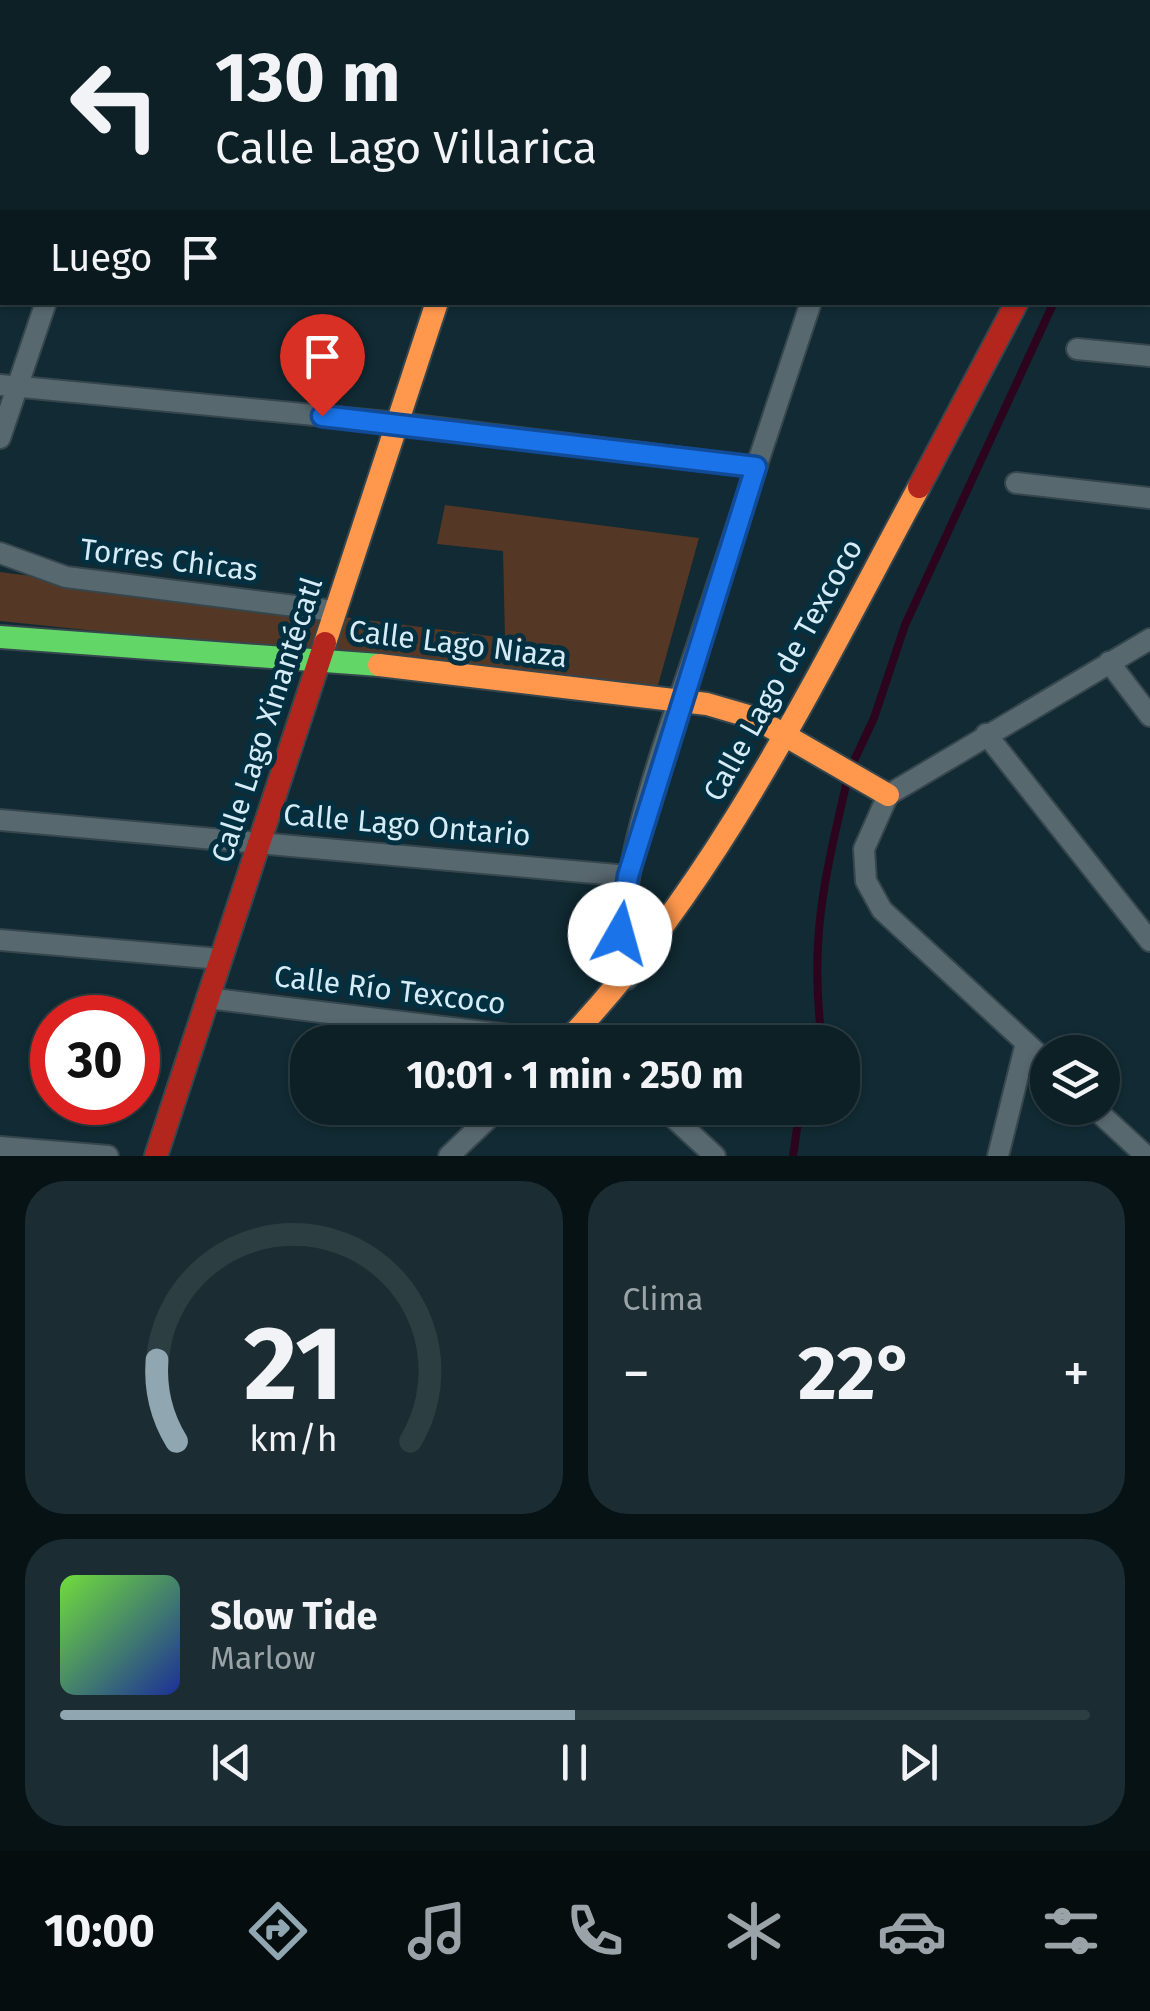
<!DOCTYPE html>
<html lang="es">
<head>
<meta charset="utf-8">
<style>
  body { margin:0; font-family:"Fira Sans",sans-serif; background:#1b2d32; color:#f1f3f6; height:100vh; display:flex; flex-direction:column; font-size:38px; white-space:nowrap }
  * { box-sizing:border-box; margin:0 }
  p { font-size:32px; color:#9aa3a7 }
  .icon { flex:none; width:55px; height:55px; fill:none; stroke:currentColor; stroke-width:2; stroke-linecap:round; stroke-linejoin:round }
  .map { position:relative; height:1156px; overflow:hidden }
  .side { display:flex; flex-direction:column; gap:25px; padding:25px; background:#071215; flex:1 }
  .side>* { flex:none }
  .guide { position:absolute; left:0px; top:0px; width:1150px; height:305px; box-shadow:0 2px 8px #0004,0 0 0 2px #2d3e43; background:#0d2026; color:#f1f3f6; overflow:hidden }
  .fabs { position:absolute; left:1030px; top:1035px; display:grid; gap:20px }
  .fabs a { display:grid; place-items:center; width:90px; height:90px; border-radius:50%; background:#0d2026; box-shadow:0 2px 8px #0004,0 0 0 2px #2d3e43; font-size:50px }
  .speed { position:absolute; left:30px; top:995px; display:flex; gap:20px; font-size:50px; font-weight:700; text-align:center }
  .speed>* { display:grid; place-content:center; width:130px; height:130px; border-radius:50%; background:#0d2026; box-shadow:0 2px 8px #0004,0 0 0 2px #2d3e43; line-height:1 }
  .speed .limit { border:15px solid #d22; background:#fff; color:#111 }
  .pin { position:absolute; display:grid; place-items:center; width:85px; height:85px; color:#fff; margin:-102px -42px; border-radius:50% 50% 50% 0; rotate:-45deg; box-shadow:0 0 10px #0007 }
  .pin .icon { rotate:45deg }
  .me { position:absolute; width:110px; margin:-55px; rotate:7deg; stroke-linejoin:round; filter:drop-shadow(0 0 8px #0008) }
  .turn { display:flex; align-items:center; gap:35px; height:210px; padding:0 50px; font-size:45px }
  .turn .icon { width:130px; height:130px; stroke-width:2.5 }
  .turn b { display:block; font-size:70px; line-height:85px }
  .then { display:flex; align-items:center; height:95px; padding:0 50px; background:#0003; gap:20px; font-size:38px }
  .big { font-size:75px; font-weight:700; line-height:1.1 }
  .side .tile { flex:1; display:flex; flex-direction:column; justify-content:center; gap:15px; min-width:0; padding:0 35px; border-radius:40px; background:#1b2d32 }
  .side .dial { align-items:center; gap:0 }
  .dial svg { height:260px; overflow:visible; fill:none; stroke:#2d3e43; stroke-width:7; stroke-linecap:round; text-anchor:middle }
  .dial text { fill:#f1f3f6; stroke:none }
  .song { display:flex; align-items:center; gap:30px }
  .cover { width:120px; height:120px; border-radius:15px; background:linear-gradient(135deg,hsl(100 70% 55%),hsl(230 70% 35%)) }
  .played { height:10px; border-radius:5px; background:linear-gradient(90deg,#90a7b2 50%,#2d3e43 50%) }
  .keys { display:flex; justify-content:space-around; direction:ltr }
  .heat { display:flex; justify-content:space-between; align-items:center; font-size:55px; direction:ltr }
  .side .tiles { flex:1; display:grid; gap:25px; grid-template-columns:1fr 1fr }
  .tile:last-child { grid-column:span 2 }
  .trip { position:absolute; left:290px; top:1025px; width:570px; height:100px; border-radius:40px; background:#0d2026; box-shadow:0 2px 8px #0004,0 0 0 2px #2d3e43; font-weight:700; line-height:100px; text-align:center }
  .tab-bar { display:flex; height:160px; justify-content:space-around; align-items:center; background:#050d0f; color:#9aa3a7 }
  .tab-bar .icon { width:70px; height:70px }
  .tab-bar .current { color:#90a7b2 }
  .tab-bar b { font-size:45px; color:#f1f3f6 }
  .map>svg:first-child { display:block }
  .green { fill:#553725 }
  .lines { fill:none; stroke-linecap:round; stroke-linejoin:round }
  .stream { stroke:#2c041e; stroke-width:8 }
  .street-casing { stroke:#36464d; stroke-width:24 }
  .fast-casing { stroke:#36464d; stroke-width:26 }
  .slow-casing { stroke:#36464d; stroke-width:26 }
  .jam-casing { stroke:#36464d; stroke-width:26 }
  .street { stroke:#58686f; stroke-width:20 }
  .fast { stroke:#63d668; stroke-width:22 }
  .slow { stroke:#ff974d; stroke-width:22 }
  .jam { stroke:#b3261e; stroke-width:22 }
  .route-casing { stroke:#114b97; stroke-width:25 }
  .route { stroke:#1a73e8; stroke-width:18 }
  .labels { text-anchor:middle; stroke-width:10; stroke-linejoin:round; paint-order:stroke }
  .street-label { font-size:30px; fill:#d5ebf6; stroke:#033041 }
</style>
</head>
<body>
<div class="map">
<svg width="1150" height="1156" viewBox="0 0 1150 1156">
  <rect width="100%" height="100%" fill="#112a33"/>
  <!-- green -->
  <path class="green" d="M445 505 699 538 657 689 0 621V572L505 638 503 551 437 544Z"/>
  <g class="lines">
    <!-- stream -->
    <g class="stream">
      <path d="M851 767 874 718 905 625 1054 302"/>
      <path d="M822 1042C809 940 824 880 847 781"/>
      <path d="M793 1156 800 1108"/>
    </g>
    <!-- street casing -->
    <g class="street-casing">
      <g id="street">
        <path d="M348 0 384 2"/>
        <path d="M141 2 142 0"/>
        <path d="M404 2V0"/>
        <path d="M545 2 546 0"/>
        <path d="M909 2 910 0"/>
        <path d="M1148 61 1150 57"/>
        <path d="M1148 113 1150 114"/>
        <path d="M0 219H2"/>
        <path d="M1077 349 1150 356"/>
        <path d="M0 385 398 423 756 467"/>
        <path d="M0 438 46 302"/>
        <path d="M1016 483 1150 498"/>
        <path d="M0 553 66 577 334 611"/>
        <path d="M1109 662 1150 716"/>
        <path d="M986 734 1150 941"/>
        <path d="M0 820 628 876"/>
        <path d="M0 940 220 959"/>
        <path d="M627 979C608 882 670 730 701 634 738 524 774 413 811 302"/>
        <path d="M207 998 566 1042"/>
        <path d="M1048 1063 882 910 866 881 864 849 888 795 1150 639"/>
        <path d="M663 1108 715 1156"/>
        <path d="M1094 1108 1146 1156"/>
        <path d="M0 1147 108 1156"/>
        <path d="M449 1156 499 1108"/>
        <path d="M998 1156 1026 1043"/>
      </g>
    </g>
    <!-- fast casing -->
    <g class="fast-casing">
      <path id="fast" d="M0 637 379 665"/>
    </g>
    <!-- slow casing -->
    <g class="slow-casing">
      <g id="slow">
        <path d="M325 643 437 302"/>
        <path d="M379 665 707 704 755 718 888 795"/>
        <path d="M566 1042C718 883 815 679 919 487"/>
      </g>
    </g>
    <!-- jam casing -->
    <g class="jam-casing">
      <g id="jam">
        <path d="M919 487 1017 302"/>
        <path d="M156 1156 325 643"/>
      </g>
    </g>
    <!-- street -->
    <use href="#street" class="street"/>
    <!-- fast -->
    <use href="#fast" class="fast"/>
    <!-- slow -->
    <use href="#slow" class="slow"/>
    <!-- jam -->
    <use href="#jam" class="jam"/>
  </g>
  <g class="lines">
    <!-- route casing -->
    <g class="route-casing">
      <path id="route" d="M322 416 756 467 628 876 620 934"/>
    </g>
    <!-- route -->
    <use href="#route" class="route"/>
  </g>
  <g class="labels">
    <!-- street labels -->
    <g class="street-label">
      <text transform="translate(169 560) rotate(7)" y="10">Torres Chicas</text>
      <text transform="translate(458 644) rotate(7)" y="10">Calle Lago Niaza</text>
      <text transform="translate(783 670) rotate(-61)" y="10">Calle Lago de Texcoco</text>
      <text transform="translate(267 720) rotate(-72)" y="10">Calle Lago Xinantécatl</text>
      <text transform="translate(407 825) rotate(5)" y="10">Calle Lago Ontario</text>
      <text transform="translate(390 990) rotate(7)" y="10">Calle Río Texcoco</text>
    </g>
  </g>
</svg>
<div class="fabs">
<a><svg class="icon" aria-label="layers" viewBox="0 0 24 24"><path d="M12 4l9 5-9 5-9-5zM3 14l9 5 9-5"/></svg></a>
</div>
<div class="speed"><div class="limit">30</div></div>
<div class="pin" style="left:322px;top:416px;background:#d93025"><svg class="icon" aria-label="arrive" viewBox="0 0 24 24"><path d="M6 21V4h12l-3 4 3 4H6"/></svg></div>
<svg class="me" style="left:620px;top:934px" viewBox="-20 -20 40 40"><circle r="19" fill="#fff"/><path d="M0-13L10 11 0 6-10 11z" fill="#1a73e8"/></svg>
<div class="trip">10:01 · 1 min · 250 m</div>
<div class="guide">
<div class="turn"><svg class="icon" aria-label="left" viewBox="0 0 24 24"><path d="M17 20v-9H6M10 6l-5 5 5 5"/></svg><div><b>130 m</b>Calle Lago Villarica</div></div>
<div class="then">Luego<svg class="icon" aria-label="arrive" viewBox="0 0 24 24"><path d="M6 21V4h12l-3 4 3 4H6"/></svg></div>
</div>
</div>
<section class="side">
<div class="tiles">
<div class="tile dial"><svg viewBox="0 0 100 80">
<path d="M14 69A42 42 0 1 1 86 69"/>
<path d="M14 69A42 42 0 0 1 8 44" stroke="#90a7b2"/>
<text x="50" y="56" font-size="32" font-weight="700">21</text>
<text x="50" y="72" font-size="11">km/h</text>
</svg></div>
<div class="tile"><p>Clima</p>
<div class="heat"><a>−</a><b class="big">22°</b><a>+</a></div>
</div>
<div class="tile">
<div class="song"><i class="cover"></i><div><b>Slow Tide</b><p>Marlow</p></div></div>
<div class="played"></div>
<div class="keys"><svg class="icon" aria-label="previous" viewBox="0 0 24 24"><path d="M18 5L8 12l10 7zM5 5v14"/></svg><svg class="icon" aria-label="pause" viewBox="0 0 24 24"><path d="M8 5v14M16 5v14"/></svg><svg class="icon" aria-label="next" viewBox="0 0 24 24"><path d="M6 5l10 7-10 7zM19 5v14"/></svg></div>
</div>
</div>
</section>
<nav class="tab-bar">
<b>10:00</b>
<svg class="icon current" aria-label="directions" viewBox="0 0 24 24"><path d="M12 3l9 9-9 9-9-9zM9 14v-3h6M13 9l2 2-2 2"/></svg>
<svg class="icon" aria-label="music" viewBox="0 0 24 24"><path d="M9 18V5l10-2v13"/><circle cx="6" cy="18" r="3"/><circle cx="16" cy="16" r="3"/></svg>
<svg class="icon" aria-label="phone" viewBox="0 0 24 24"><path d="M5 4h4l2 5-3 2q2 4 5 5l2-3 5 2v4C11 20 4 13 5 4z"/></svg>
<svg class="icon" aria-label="climate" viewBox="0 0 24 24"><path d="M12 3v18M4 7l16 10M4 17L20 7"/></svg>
<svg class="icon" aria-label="car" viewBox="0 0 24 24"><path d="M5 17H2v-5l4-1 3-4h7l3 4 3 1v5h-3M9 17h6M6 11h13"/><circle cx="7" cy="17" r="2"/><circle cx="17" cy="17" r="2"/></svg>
<svg class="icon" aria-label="filters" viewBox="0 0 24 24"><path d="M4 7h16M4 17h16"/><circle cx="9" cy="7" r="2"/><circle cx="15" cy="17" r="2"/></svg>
</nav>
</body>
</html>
